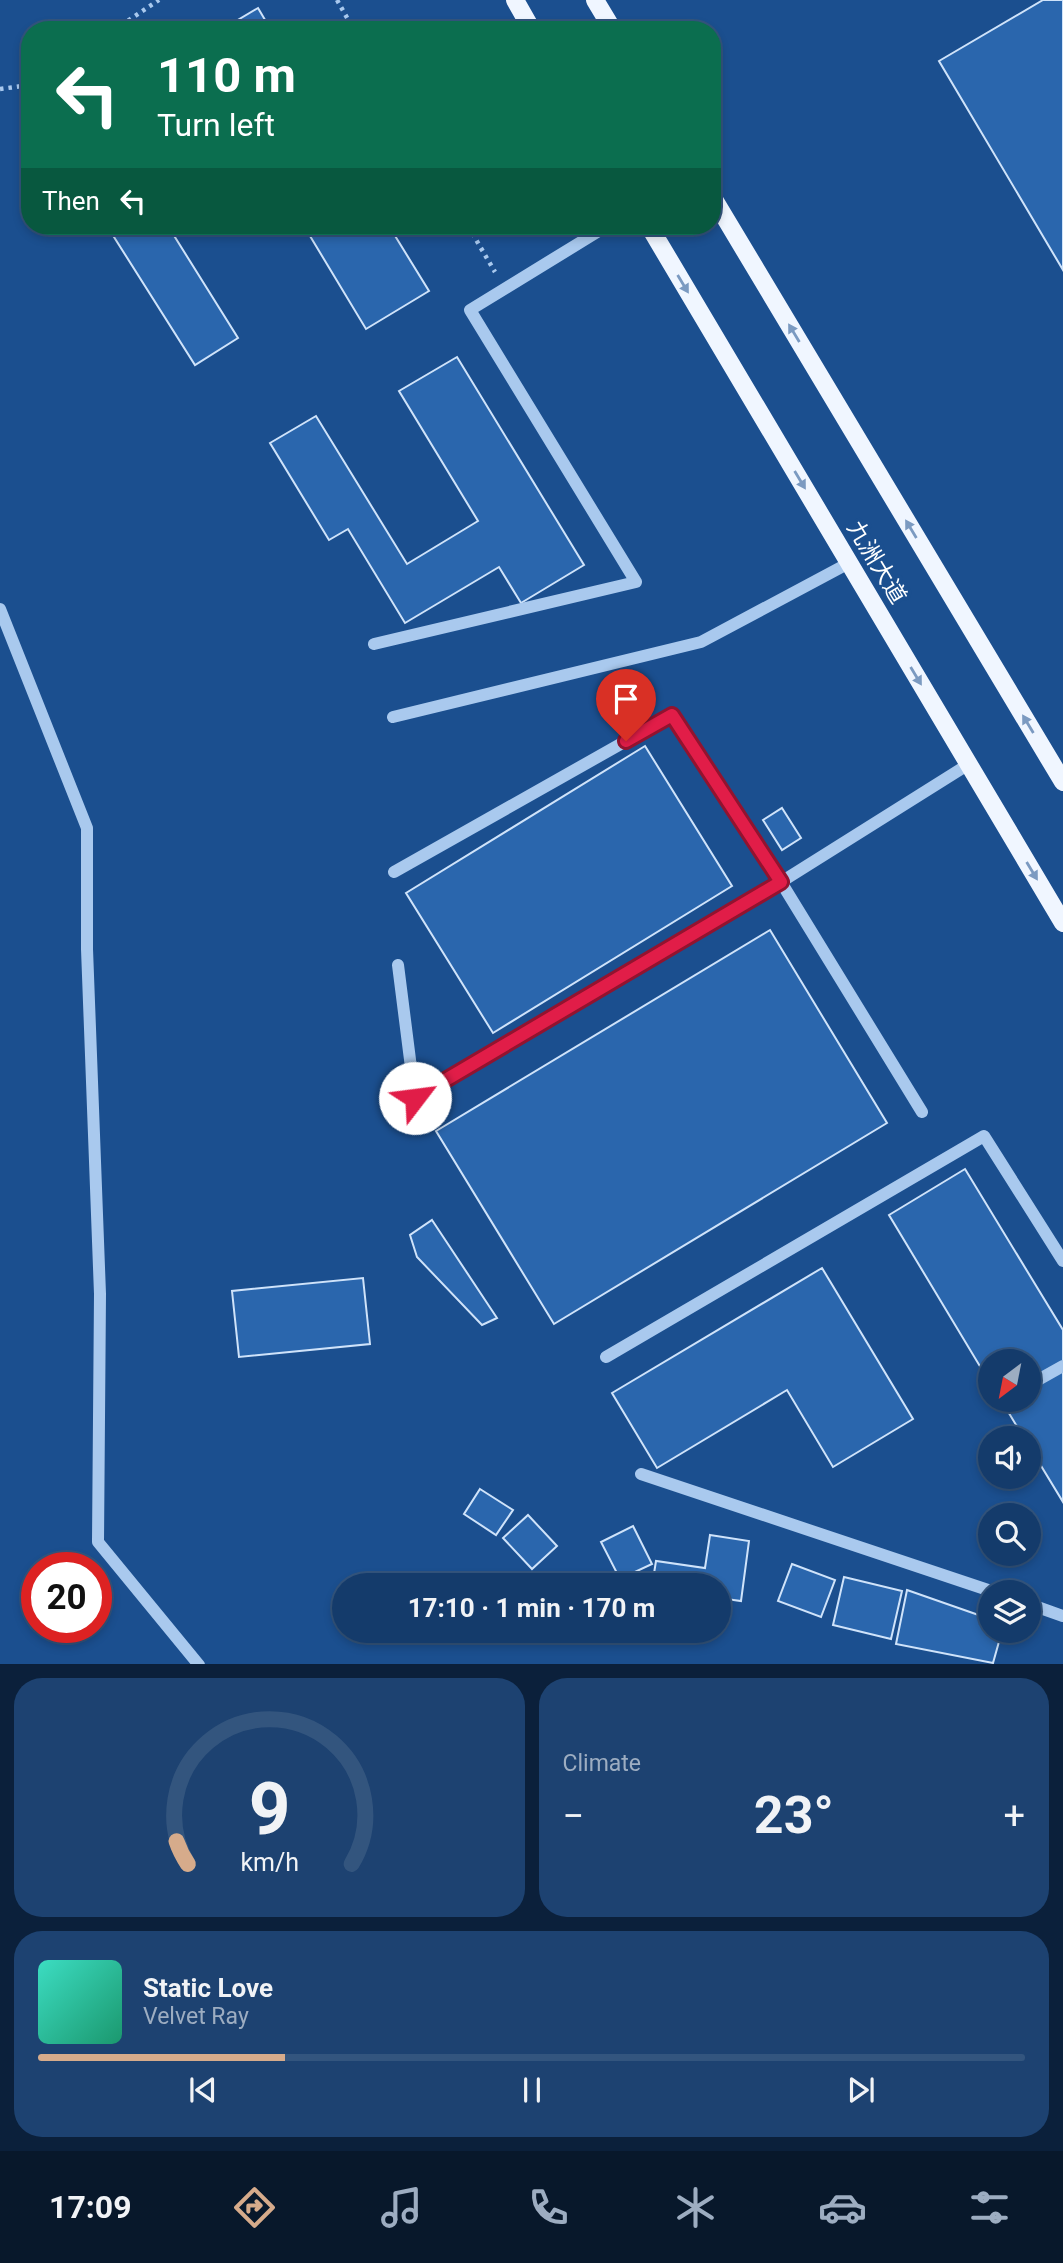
<!DOCTYPE html>
<html lang="en">
<head>
<meta charset="utf-8">
<style>
  body { margin:0; font-family:Roboto,"Noto Sans SC",sans-serif; background:#1d4271; color:#f1f3f6; height:100vh; display:flex; flex-direction:column; font-size:26px; white-space:nowrap }
  * { box-sizing:border-box; margin:0 }
  p { font-size:23px; color:#9dadc1 }
  .icon { flex:none; width:38px; height:38px; fill:none; stroke:currentColor; stroke-width:2; stroke-linecap:round; stroke-linejoin:round }
  .map { position:relative; height:1664px; overflow:hidden }
  .drawer { display:flex; flex-direction:column; gap:14px; padding:14px; background:#0b203b; flex:1 }
  .drawer>* { flex:none }
  .banner { position:absolute; left:21px; top:21px; width:700px; height:214px; border-radius:28px; box-shadow:0 4px 10px #0003,0 0 0 2px #33557e; background:#0b6e4f; color:#fff; overflow:hidden }
  .needle { width:46px; rotate:212deg }
  .tools { position:absolute; left:978px; top:1349px; display:grid; gap:14px }
  .tools a { display:grid; place-items:center; width:63px; height:63px; border-radius:50%; background:#143b6b; box-shadow:0 4px 10px #0003,0 0 0 2px #33557e; font-size:35px }
  .speed { position:absolute; left:21px; top:1552px; display:flex; gap:14px; font-size:35px; font-weight:700; text-align:center }
  .speed>* { display:grid; place-content:center; width:91px; height:91px; border-radius:50%; background:#143b6b; box-shadow:0 4px 10px #0003,0 0 0 2px #33557e; line-height:1 }
  .speed .limit { border:10px solid #d22; background:#fff; color:#111 }
  .pin { position:absolute; display:grid; place-items:center; width:60px; height:60px; color:#fff; margin:-72px -30px; border-radius:50% 50% 50% 0; rotate:-45deg; box-shadow:0 0 7px #0007 }
  .pin .icon { rotate:45deg }
  .me { position:absolute; width:77px; margin:-38px; rotate:60deg; stroke-linejoin:round; filter:drop-shadow(0 0 5px #0008) }
  .turn { display:flex; align-items:center; gap:24px; height:147px; padding:0 21px; font-size:32px }
  .turn .icon { width:91px; height:91px; stroke-width:2.5 }
  .turn b { display:block; font-size:49px; line-height:60px }
  .then { display:flex; align-items:center; height:66px; padding:0 21px; background:#0003; gap:14px; font-size:26px }
  .big { font-size:52px; font-weight:700; line-height:1.1 }
  .drawer .widget { flex:1; display:flex; flex-direction:column; justify-content:center; gap:10px; min-width:0; padding:0 24px; border-radius:28px; background:#1d4271 }
  .drawer .dial { align-items:center; gap:0 }
  .dial svg { height:182px; overflow:visible; fill:none; stroke:#33557e; stroke-width:7; stroke-linecap:round; text-anchor:middle }
  .dial text { fill:#f1f3f6; stroke:none }
  .song { display:flex; align-items:center; gap:21px }
  .cover { width:84px; height:84px; border-radius:10px; background:linear-gradient(135deg,hsl(170 70% 55%),hsl(160 70% 35%)) }
  .played { height:7px; border-radius:4px; background:linear-gradient(90deg,#d6ab8b 25%,#33557e 25%) }
  .keys { display:flex; justify-content:space-around; direction:ltr }
  .heat { display:flex; justify-content:space-between; align-items:center; font-size:38px; direction:ltr }
  .drawer .tiles { flex:1; display:grid; gap:14px; grid-template-columns:1fr 1fr }
  .widget:last-child { grid-column:span 2 }
  .trip { position:absolute; left:332px; top:1573px; width:399px; height:70px; border-radius:35px; background:#143b6b; box-shadow:0 4px 10px #0003,0 0 0 2px #33557e; font-weight:700; line-height:70px; text-align:center }
  .dock { display:flex; height:112px; justify-content:space-around; align-items:center; background:#08182b; color:#9dadc1 }
  .dock .icon { width:49px; height:49px }
  .dock .active { color:#d6ab8b }
  .dock b { font-size:32px; color:#f1f3f6 }
  .map>svg:first-child { display:block }
  .building { fill:#2a66ad; stroke:#cfe3fa; stroke-width:2 }
  .lines { fill:none; stroke-linecap:round; stroke-linejoin:round }
  .path { stroke:#a9c9ee; stroke-width:4.5; stroke-dasharray:3.5 5; stroke-linecap:butt }
  .minor { stroke:#a9c9ee; stroke-width:12 }
  .major { stroke:#f0f6ff; stroke-width:18 }
  .oneway { fill:#7b9ac1 }
  .route-casing { stroke:#92132f; stroke-width:18 }
  .route { stroke:#e11d48; stroke-width:12 }
  .labels { text-anchor:middle; stroke-width:7; stroke-linejoin:round; paint-order:stroke }
  .street-label { font-size:23px; fill:#fff; stroke:#1b4f8f }
</style>
</head>
<body>
<div class="map">
<svg width="1063" height="1665" viewBox="0 0 1063 1665">
  <rect width="100%" height="100%" fill="#1b4f8f"/>
  <!-- building -->
  <g class="building">
    <path d="M1043 0H1063V270L939 61Z"/>
    <path d="M258 8 271 30H221Z"/>
    <path d="M107 226H168L238 338 195 365Z"/>
    <path d="M304 226H389L429 291 366 329Z"/>
    <path d="M457 357 584 565 521 603 499 567 405 623 348 529 329 540 270 443 316 416 407 564 478 521 399 391Z"/>
    <path d="M645 746 732 886 493 1033 406 893Z"/>
    <path d="M782 808 801 838 782 850 763 820Z"/>
    <path d="M770 930 887 1123 554 1324 436 1131Z"/>
    <path d="M965 1169 1063 1330V1502L1029 1446V1438H1024L1001 1400H1029V1362H990V1383L889 1215Z"/>
    <path d="M432 1220 497 1318 482 1325 417 1257 410 1235Z"/>
    <path d="M822 1268 913 1419 833 1467 787 1390 657 1468 612 1393Z"/>
    <path d="M363 1278 370 1344 239 1357 232 1291Z"/>
    <path d="M480 1489 513 1510 496 1535 464 1514Z"/>
    <path d="M528 1515 557 1546 532 1569 503 1538Z"/>
    <path d="M633 1526 652 1564 620 1579 601 1542Z"/>
    <path d="M710 1535 749 1541 741 1601 719 1598V1586H652L656 1561 705 1568Z"/>
    <path d="M792 1564 835 1580 821 1617 778 1601Z"/>
    <path d="M844 1577 902 1591 891 1639 833 1625Z"/>
    <path d="M907 1590 990 1619V1631H1002L993 1663 896 1644Z"/>
  </g>
  <g class="lines">
    <!-- path -->
    <g class="path">
      <path d="M337 0 354 30"/>
      <path d="M114 30 159 0"/>
      <path d="M0 89 30 85"/>
      <path d="M468 226 495 272"/>
    </g>
    <!-- minor -->
    <g class="minor">
      <path d="M0 609 87 828V949L100 1294 98 1542 199 1665"/>
      <path d="M374 644 636 582 470 310 607 226"/>
      <path d="M393 717 701 642 849 563"/>
      <path d="M394 872 672 715 781 882 922 1112"/>
      <path d="M398 965 415 1099 781 882 969 764"/>
      <path d="M606 1357 984 1136 1063 1261"/>
      <path d="M1029 1385 1063 1366"/>
      <path d="M641 1474 994 1592"/>
      <path d="M1029 1604 1063 1616"/>
    </g>
    <!-- major -->
    <g class="major">
      <path d="M515 0 532 30"/>
      <path d="M595 0 613 30"/>
      <path d="M712 196 1063 782"/>
      <path d="M649 226 1063 923"/>
    </g>
  </g>
  <!-- one-way arrows -->
  <defs><path id="oneway-solid" d="M-6-.8H1V-3.2L6.5 0L1 3.2V.8H-6Z" transform="scale(1.75)"/></defs>
  <g class="oneway">
    <use href="#oneway-solid" transform="translate(683 284) rotate(59)"/>
    <use href="#oneway-solid" transform="translate(794 333) rotate(-121)"/>
    <use href="#oneway-solid" transform="translate(800 480) rotate(59)"/>
    <use href="#oneway-solid" transform="translate(911 529) rotate(-121)"/>
    <use href="#oneway-solid" transform="translate(916 676) rotate(59)"/>
    <use href="#oneway-solid" transform="translate(1028 724) rotate(-121)"/>
    <use href="#oneway-solid" transform="translate(1032 871) rotate(59)"/>
  </g>
  <g class="lines">
    <!-- route casing -->
    <g class="route-casing">
      <path id="route" d="M415 1098 781 882 672 715 626 741"/>
    </g>
    <!-- route -->
    <use href="#route" class="route"/>
  </g>
  <g class="labels">
    <!-- street labels -->
    <g class="street-label">
      <text transform="translate(877 562) rotate(59)" y="8">九洲大道</text>
    </g>
  </g>
</svg>
<div class="tools">
<a><svg class="needle" viewBox="-14 -14 28 28"><path d="M0-13l5 13h-10z" fill="#e53935"/><path d="M0 13l5-13h-10z" fill="#9dadc1"/></svg></a>
<a><svg class="icon" aria-label="sound" viewBox="0 0 24 24"><path d="M4 9h4l5-4v14l-5-4H4zM17 9q2 3 0 6"/></svg></a>
<a><svg class="icon" aria-label="search" viewBox="0 0 24 24"><circle cx="10" cy="10" r="6"/><path d="M15 15l6 6"/></svg></a>
<a><svg class="icon" aria-label="layers" viewBox="0 0 24 24"><path d="M12 4l9 5-9 5-9-5zM3 14l9 5 9-5"/></svg></a>
</div>
<div class="speed"><div class="limit">20</div></div>
<div class="pin" style="left:626px;top:741px;background:#d93025"><svg class="icon" aria-label="arrive" viewBox="0 0 24 24"><path d="M6 21V4h12l-3 4 3 4H6"/></svg></div>
<svg class="me" style="left:415px;top:1098px" viewBox="-20 -20 40 40"><circle r="19" fill="#fff"/><path d="M0-13L10 11 0 6-10 11z" fill="#e11d48"/></svg>
<div class="trip">17:10 · 1 min · 170 m</div>
<div class="banner">
<div class="turn"><svg class="icon" aria-label="left" viewBox="0 0 24 24"><path d="M17 20v-9H6M10 6l-5 5 5 5"/></svg><div><b>110 m</b>Turn left</div></div>
<div class="then">Then<svg class="icon" aria-label="left" viewBox="0 0 24 24"><path d="M17 20v-9H6M10 6l-5 5 5 5"/></svg></div>
</div>
</div>
<section class="drawer">
<div class="tiles">
<div class="widget dial"><svg viewBox="0 0 100 80">
<path d="M14 69A42 42 0 1 1 86 69"/>
<path d="M14 69A42 42 0 0 1 9 59" stroke="#d6ab8b"/>
<text x="50" y="56" font-size="32" font-weight="700">9</text>
<text x="50" y="72" font-size="11">km/h</text>
</svg></div>
<div class="widget"><p>Climate</p>
<div class="heat"><a>−</a><b class="big">23°</b><a>+</a></div>
</div>
<div class="widget">
<div class="song"><i class="cover"></i><div><b>Static Love</b><p>Velvet Ray</p></div></div>
<div class="played"></div>
<div class="keys"><svg class="icon" aria-label="previous" viewBox="0 0 24 24"><path d="M18 5L8 12l10 7zM5 5v14"/></svg><svg class="icon" aria-label="pause" viewBox="0 0 24 24"><path d="M8 5v14M16 5v14"/></svg><svg class="icon" aria-label="next" viewBox="0 0 24 24"><path d="M6 5l10 7-10 7zM19 5v14"/></svg></div>
</div>
</div>
</section>
<nav class="dock">
<b>17:09</b>
<svg class="icon active" aria-label="directions" viewBox="0 0 24 24"><path d="M12 3l9 9-9 9-9-9zM9 14v-3h6M13 9l2 2-2 2"/></svg>
<svg class="icon" aria-label="music" viewBox="0 0 24 24"><path d="M9 18V5l10-2v13"/><circle cx="6" cy="18" r="3"/><circle cx="16" cy="16" r="3"/></svg>
<svg class="icon" aria-label="phone" viewBox="0 0 24 24"><path d="M5 4h4l2 5-3 2q2 4 5 5l2-3 5 2v4C11 20 4 13 5 4z"/></svg>
<svg class="icon" aria-label="climate" viewBox="0 0 24 24"><path d="M12 3v18M4 7l16 10M4 17L20 7"/></svg>
<svg class="icon" aria-label="car" viewBox="0 0 24 24"><path d="M5 17H2v-5l4-1 3-4h7l3 4 3 1v5h-3M9 17h6M6 11h13"/><circle cx="7" cy="17" r="2"/><circle cx="17" cy="17" r="2"/></svg>
<svg class="icon" aria-label="filters" viewBox="0 0 24 24"><path d="M4 7h16M4 17h16"/><circle cx="9" cy="7" r="2"/><circle cx="15" cy="17" r="2"/></svg>
</nav>
</body>
</html>
